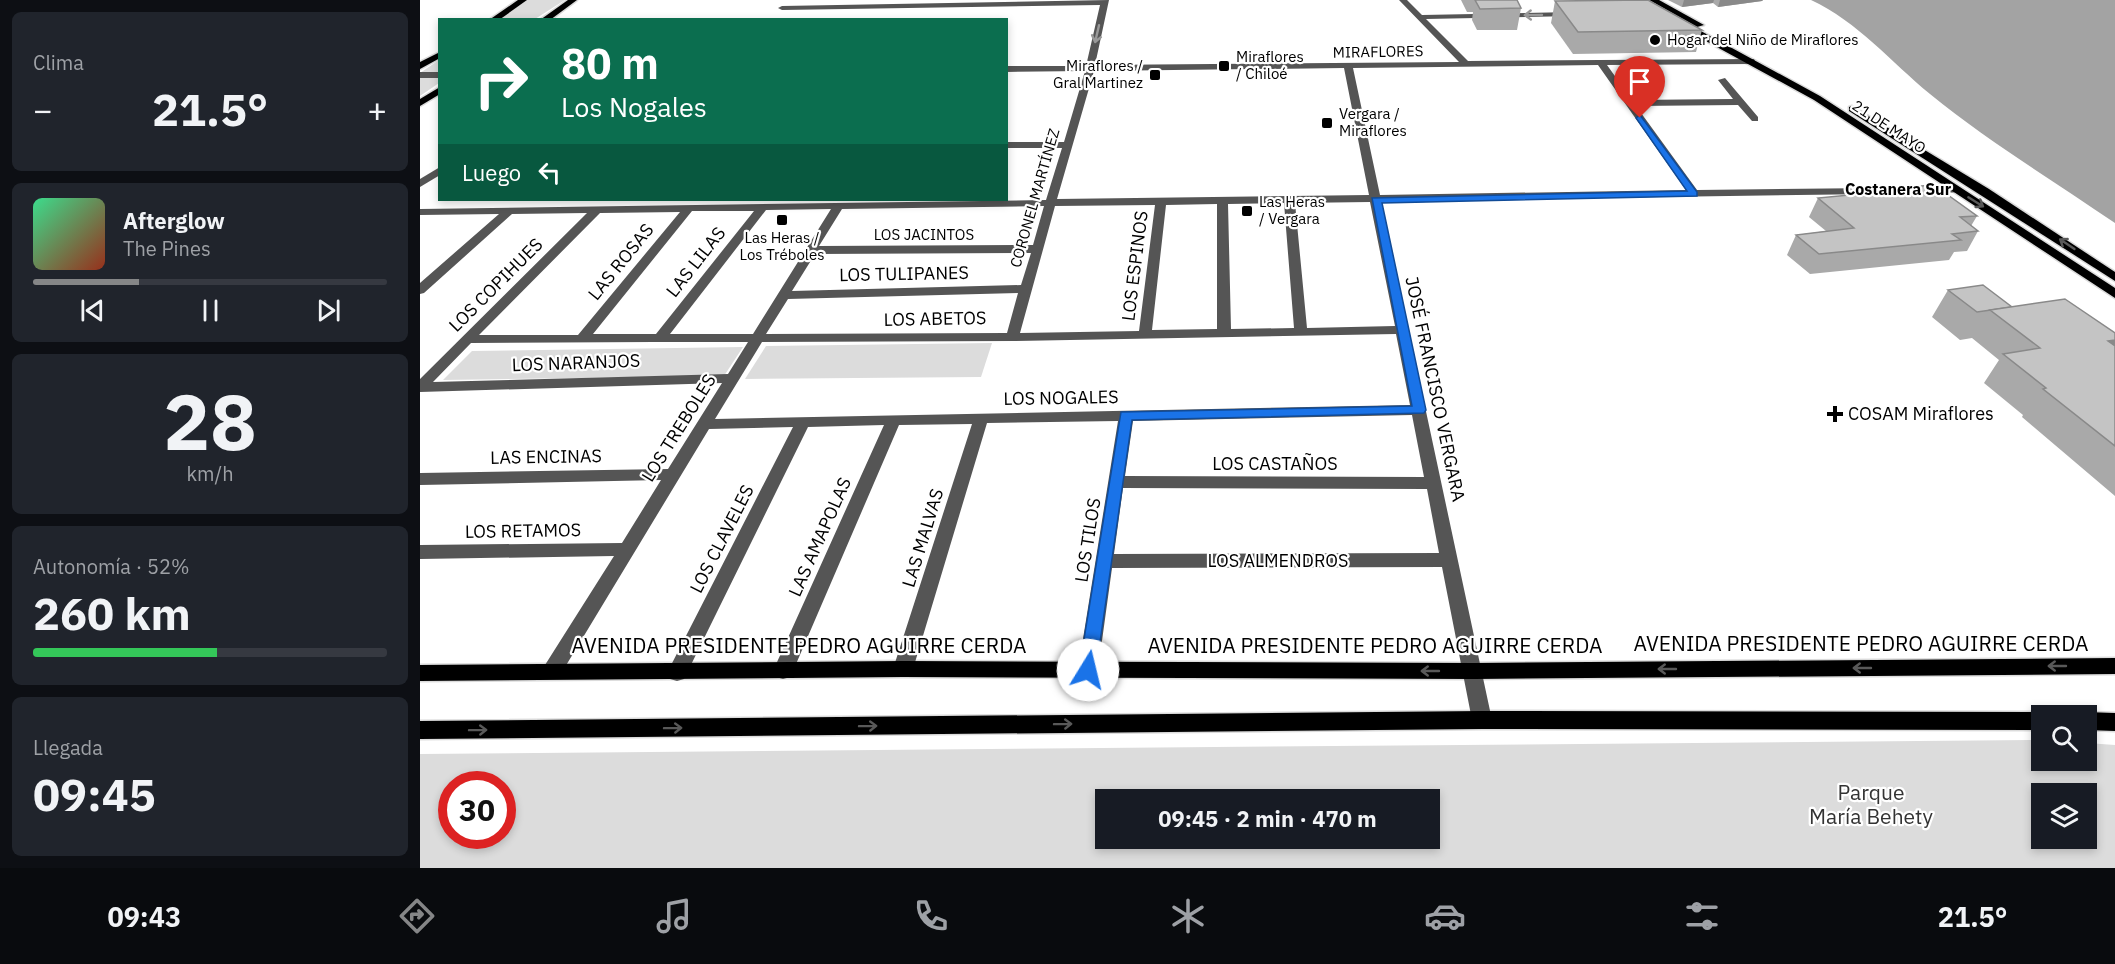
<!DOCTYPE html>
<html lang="es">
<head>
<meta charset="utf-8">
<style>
  body { margin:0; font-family:"IBM Plex Sans",sans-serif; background:#20242c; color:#f1f3f6; height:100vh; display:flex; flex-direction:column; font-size:22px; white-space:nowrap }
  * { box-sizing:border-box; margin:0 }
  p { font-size:20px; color:#9ea1a6 }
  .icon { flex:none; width:33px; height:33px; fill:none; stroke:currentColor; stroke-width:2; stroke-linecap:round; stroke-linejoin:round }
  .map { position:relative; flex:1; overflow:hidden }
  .drawer { display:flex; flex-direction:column; gap:12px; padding:12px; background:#0d0f14; width:420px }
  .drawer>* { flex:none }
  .top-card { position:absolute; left:18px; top:18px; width:570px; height:183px; border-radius:0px; box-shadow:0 3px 9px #0003; background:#0b6e4f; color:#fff; overflow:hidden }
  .tools { position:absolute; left:1611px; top:705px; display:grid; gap:12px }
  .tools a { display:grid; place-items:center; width:66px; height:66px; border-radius:0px; background:#171b24; box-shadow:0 3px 9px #0003; font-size:30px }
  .speed { position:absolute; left:18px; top:771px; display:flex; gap:12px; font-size:30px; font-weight:700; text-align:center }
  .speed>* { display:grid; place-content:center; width:78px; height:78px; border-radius:50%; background:#171b24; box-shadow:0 3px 9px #0003; line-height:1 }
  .speed .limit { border:9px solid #d22; background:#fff; color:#111 }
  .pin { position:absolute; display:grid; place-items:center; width:51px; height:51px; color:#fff; margin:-62px -26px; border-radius:50% 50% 50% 0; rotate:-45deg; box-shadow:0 0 6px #0007 }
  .pin .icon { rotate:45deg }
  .me { position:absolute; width:66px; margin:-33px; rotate:9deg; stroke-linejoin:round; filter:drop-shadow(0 0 4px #0008) }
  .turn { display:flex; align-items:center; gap:21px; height:126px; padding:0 24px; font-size:27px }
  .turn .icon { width:78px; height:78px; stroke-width:2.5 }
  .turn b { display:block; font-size:42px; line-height:51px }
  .then { display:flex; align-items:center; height:57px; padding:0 24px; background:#0003; gap:12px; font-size:22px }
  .big { font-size:45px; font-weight:700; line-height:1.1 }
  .drawer .tile { flex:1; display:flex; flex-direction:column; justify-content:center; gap:9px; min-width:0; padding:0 21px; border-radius:9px; background:#20242c }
  .drawer .dial { align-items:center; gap:0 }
  .dial b { font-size:78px; line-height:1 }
  .song { display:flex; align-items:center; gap:18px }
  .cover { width:72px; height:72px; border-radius:9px; background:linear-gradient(135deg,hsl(150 70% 55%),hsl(10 70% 35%)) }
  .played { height:6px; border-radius:3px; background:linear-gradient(90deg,#858687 30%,#363941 30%) }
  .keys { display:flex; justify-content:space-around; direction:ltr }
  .heat { display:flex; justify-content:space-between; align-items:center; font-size:33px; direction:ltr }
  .charge { height:9px; border-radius:4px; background:linear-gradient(90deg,#34c759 52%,#363941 0) }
  .trip { position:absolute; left:675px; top:789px; width:345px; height:60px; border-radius:0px; background:#171b24; box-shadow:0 3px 9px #0003; font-weight:700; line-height:60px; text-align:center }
  .menu { display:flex; height:96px; justify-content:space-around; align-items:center; background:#090b0e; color:#9ea1a6 }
  .menu .icon { width:42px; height:42px }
  .menu .on { color:#858687 }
  .menu b { font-size:27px; color:#f1f3f6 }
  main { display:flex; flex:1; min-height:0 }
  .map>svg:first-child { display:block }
  .green { fill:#dcdcdc; fill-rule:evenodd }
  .water { fill:#a3a3a3 }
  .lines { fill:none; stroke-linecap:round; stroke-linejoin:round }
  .major-casing { stroke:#dbdbdb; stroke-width:3 }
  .minor { fill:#555; fill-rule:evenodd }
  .major { fill:#000; fill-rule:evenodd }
  .wall { fill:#a9a9a9 }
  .shaded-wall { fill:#898989 }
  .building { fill:#c4c4c4; stroke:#898989; stroke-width:1.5 }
  .oneway { stroke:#999 }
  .oneway2 { stroke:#595959 }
  .route { fill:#1a73e8; stroke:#114b97; stroke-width:1.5 }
  .poi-dot { fill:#000; stroke:#fff; stroke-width:2 }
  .labels { text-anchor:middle; stroke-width:4.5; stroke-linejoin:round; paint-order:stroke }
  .far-poi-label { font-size:15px; fill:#000; stroke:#fff; text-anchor:start }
  .far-street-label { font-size:15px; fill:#000; stroke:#fff }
  .far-neighbourhood-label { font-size:16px; font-weight:bold; fill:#000; stroke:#fff }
  .street-label { font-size:18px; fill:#000; stroke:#fff }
  .poi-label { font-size:18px; fill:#000; stroke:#fff; text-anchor:start }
  .near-street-label { font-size:21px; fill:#000; stroke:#fff }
  .near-park-label { font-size:21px; fill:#333; stroke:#fff }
</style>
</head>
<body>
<main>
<section class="drawer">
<div class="tile"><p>Clima</p>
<div class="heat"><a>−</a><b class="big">21.5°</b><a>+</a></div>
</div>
<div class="tile">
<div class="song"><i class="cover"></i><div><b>Afterglow</b><p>The Pines</p></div></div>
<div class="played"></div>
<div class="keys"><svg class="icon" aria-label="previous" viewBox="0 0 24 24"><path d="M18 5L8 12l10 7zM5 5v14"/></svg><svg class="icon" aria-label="pause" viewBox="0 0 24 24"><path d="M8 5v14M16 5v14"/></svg><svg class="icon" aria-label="next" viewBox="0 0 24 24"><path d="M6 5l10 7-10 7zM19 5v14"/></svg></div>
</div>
<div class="tile dial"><b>28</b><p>km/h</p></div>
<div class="tile"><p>Autonomía · 52%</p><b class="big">260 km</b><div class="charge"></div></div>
<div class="tile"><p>Llegada</p><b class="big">09:45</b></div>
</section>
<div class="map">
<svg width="1695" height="868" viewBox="0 0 1695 868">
  <rect width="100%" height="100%" fill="#fff"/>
  <!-- green -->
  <g class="green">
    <path d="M108 0H145L115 19 79 20Z"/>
    <path d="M19 60V83L0 96V73Z"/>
    <path d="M572 343 561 377 325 379 346 346Z"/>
    <path d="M323 347 304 376 23 380 52 351Z"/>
    <path d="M1611 740 1621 741 1622 760H1666L1667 743 1695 745V868H0V754ZM32 784H82V836H32ZM1622 794H1666V838H1622ZM686 800H1010V838H686Z"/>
  </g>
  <!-- water -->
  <path class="water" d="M1391 0H1695V223C1633 181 1568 141 1510 94 1471 62 1438 22 1391 0Z"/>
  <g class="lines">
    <!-- major casing -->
    <g class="major-casing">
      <g id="major">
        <path d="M98 0H107L79 20H69Z"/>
        <path d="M148 0H157L130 20H120Z"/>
        <path d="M1229 0H1239L1284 25 1277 27Z"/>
        <path d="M1262 24H1268L1400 96 1695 288V298L1394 100 1262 28Z"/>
        <path d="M20 52V58L0 69V62Z"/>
        <path d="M20 87V94L0 106V99Z"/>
        <path d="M1432 106 1569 189 1695 272V281L1429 111V107Z"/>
        <path d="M1695 658V674L1054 679 483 677 0 681V665L483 661 1054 663Z"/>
        <path d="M1062 711 1622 712 1629 716H1622V730L1062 729 0 739V721Z"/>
        <path d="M1666 712 1695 713V731L1666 730V716H1659Z"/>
      </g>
    </g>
    <!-- minor -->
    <g class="minor">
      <path d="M689 0 675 65 1039 62 979 0H987L1002 15 1153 12H1156V16L1006 19 1048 61 1334 59 1335 61 1331 64 1187 65 1212 100 1313 99 1298 80 1305 78 1338 117V121H1332L1318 105 1216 106 1277 190 1455 188 1460 191 1455 194 961 201 1072 720 1069 726 1062 729 1055 726 1052 720 1022 567 692 568 678 670 675 676 668 678 661 676 658 670 698 421 567 423 493 669 490 675 483 677 476 675 473 669 552 424 479 425 373 671 370 677 363 679 356 677 353 671 464 425 388 427 264 679 257 681 250 679 247 673 373 427 289 429 139 677 132 679 125 677 122 671 125 665 194 556 0 559V545L202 543 241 480 0 485V473L248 469 302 383 0 392V379L167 213 92 214 4 293 0 294V283L79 214 0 215V209L626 200 642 148H586V142H644L665 71 586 72V66H666L680 5 362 10 358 8 362 6ZM1178 65 1266 190 960 195 933 68ZM924 68 949 195 637 199 674 71ZM950 202 975 326 887 328 875 203ZM864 203 874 328 811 329 808 204ZM797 204V329L732 330 746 205ZM735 205 719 331 600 333 635 206ZM624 206 613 245 399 246 422 209ZM411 209 333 334H250L346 210ZM272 211H334L236 334H173ZM260 212 158 335H59L180 213ZM611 253 601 285 372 291 395 254ZM598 293 587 333 346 334 368 299ZM976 334 990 405 295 419 342 342 592 341ZM233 342H328L308 374 13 382 51 343ZM992 415 1004 477 705 476 713 421ZM703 488 1007 489 1019 553 694 554Z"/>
      <rect x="0" y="72" width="20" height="6"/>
      <path d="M20 167V175L0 187V179Z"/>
      <path d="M1537 187 1541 188V192L1503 194 1498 191 1503 188Z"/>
    </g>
    <!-- major -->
    <use href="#major" class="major"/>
  </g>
  <!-- wall -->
  <g class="wall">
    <path d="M1041 0H1097L1101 8 1097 30H1057L1052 20 1053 12H1047Z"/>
    <path d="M1248 0H1343L1342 1 1298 7 1293 3 1262 7Z"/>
    <path d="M1135 1 1282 30 1276 52 1153 54 1131 23Z"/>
    <path d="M1436 191 1557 216 1551 226 1558 231 1547 251 1534 252 1529 260 1390 274 1367 255 1376 235 1406 231 1389 217 1398 198 1434 195Z"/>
    <path d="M1528 290 1695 333V496L1602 417 1603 415 1564 383 1579 360 1552 338 1540 340 1512 317Z"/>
  </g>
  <!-- shaded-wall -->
  <g class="shaded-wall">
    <path d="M1264 0H1294L1293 3 1262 7Z"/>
    <path d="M1300 0H1343L1342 1 1298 7Z"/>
    <path d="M1695 340V348L1688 341Z"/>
  </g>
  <!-- building -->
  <g class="building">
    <path d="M1055 0H1097L1101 8 1060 9Z"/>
    <path d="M1228 0 1282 30 1158 32 1135 1Z"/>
    <path d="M1514 185 1557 216 1540 217 1558 231 1532 234 1541 240 1399 254 1376 235 1434 228 1398 198 1440 194 1436 191Z"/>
    <path d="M1563 285 1592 307 1557 312 1528 290Z"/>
    <path d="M1645 299 1695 333V340L1688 341 1695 346V446L1623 389 1626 388 1583 354 1620 348 1570 310Z"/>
  </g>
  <!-- one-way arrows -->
  <defs><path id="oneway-shaft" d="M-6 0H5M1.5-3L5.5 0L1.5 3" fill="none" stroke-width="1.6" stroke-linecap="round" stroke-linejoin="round" transform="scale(1.5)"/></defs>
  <g class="oneway">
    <use href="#oneway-shaft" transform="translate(1113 15) rotate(179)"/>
    <use href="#oneway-shaft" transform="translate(677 34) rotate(103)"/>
  </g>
  <g class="oneway2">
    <use href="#oneway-shaft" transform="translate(1556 202) rotate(32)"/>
    <use href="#oneway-shaft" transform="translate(1647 244) rotate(-146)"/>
    <use href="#oneway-shaft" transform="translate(1637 666) rotate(180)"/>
    <use href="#oneway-shaft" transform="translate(1442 668) rotate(180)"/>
    <use href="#oneway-shaft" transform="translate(1247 669) rotate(180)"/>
    <use href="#oneway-shaft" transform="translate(1010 671) rotate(-180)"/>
    <use href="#oneway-shaft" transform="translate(643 724) rotate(-1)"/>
    <use href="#oneway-shaft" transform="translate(448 726) rotate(-1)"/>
    <use href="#oneway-shaft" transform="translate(253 728) rotate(-1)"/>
    <use href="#oneway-shaft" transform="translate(58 730) rotate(-1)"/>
  </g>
  <!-- route -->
  <path class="route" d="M1220 115 1277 192V196L962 203 1006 410 1004 413 712 420 676 670 674 675 668 677 662 675 659 670 701 412 992 406 952 198 1267 191 1216 118Z"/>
  <!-- markers -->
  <g class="poi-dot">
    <circle cx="1235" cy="40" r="6"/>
    <rect x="798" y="60" width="12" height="12" rx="3"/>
    <rect x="729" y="69" width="12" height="12" rx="3"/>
    <rect x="901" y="117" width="12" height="12" rx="3"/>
    <rect x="821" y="205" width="12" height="12" rx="3"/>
    <rect x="356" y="214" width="12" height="12" rx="3"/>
    <path d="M1412 405h6v6h6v6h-6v6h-6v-6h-6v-6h6z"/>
  </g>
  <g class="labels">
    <!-- far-poi labels -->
    <g class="far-poi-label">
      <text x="1247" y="45">Hogar del Niño de Miraflores</text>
      <text x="816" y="62">Miraflores<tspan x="816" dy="17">/ Chiloé</tspan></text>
      <text x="723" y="71" text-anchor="end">Miraflores /<tspan x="723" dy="17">Gral Martinez</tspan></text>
      <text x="919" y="119">Vergara /<tspan x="919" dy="17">Miraflores</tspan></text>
      <text x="839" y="207">Las Heras<tspan x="839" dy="17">/ Vergara</tspan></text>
      <text x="362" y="243" text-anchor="middle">Las Heras /<tspan x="362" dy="17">Los Tréboles</tspan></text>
    </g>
    <!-- far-street labels -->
    <g class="far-street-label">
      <text transform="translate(958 52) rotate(-1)" y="5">MIRAFLORES</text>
      <text transform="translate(1469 127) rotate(33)" y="5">21 DE MAYO</text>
      <text transform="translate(615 198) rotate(-74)" y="5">CORONEL MARTÍNEZ</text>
      <text x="504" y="240">LOS JACINTOS</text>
    </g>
    <!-- far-neighbourhood labels -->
    <g class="far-neighbourhood-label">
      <text x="1478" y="195">Costanera Sur</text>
    </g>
    <!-- street labels -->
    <g class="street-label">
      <text transform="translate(201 262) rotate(-51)" y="6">LAS ROSAS</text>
      <text transform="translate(276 262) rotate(-52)" y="6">LAS LILAS</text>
      <text transform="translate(715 266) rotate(-83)" y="6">LOS ESPINOS</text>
      <text transform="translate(484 274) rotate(-1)" y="6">LOS TULIPANES</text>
      <text transform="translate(76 285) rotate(-45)" y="6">LOS COPIHUES</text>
      <text transform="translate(515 319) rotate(-1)" y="6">LOS ABETOS</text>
      <text transform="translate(156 363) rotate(-2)" y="6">LOS NARANJOS</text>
      <text transform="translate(1015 389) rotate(78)" y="6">JOSÉ FRANCISCO VERGARA</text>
      <text transform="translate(641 398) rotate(-1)" y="6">LOS NOGALES</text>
      <text transform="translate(259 428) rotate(-58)" y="6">LOS TREBOLES</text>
      <text transform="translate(126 457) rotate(-1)" y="6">LAS ENCINAS</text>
      <text x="855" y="470">LOS CASTAÑOS</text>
      <text transform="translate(103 531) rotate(-1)" y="6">LOS RETAMOS</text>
      <text transform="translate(400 537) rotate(-66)" y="6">LAS AMAPOLAS</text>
      <text transform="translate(503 538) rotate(-73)" y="6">LAS MALVAS</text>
      <text transform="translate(302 539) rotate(-63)" y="6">LOS CLAVELES</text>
      <text transform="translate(668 540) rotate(-81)" y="6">LOS TILOS</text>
      <text x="858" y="567">LOS ALMENDROS</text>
    </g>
    <!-- poi labels -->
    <g class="poi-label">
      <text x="1428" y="420">COSAM Miraflores</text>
    </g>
    <!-- near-street labels -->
    <g class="near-street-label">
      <text x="1441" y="651">AVENIDA PRESIDENTE PEDRO AGUIRRE CERDA</text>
      <text x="379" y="653">AVENIDA PRESIDENTE PEDRO AGUIRRE CERDA</text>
      <text x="955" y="653">AVENIDA PRESIDENTE PEDRO AGUIRRE CERDA</text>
    </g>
    <!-- near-park labels -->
    <g class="near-park-label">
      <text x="1451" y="800">Parque<tspan x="1451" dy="24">María Behety</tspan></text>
    </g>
  </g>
</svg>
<div class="tools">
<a><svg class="icon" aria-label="search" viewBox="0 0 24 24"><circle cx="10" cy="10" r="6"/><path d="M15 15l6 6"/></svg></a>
<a><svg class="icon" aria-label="layers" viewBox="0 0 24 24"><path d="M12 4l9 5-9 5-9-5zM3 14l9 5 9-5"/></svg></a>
</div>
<div class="speed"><div class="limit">30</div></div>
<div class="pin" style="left:1220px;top:118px;background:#d93025"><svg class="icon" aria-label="arrive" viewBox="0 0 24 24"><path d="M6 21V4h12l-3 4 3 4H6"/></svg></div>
<svg class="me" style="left:668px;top:670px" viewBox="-20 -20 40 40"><circle r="19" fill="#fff"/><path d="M0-13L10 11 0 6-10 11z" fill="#1a73e8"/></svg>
<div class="trip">09:45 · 2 min · 470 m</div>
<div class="top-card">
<div class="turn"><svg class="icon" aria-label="right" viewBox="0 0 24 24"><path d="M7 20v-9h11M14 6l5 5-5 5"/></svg><div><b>80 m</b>Los Nogales</div></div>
<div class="then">Luego<svg class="icon" aria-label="left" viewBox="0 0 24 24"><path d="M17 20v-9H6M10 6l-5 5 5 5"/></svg></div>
</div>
</div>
</main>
<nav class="menu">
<b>09:43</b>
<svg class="icon on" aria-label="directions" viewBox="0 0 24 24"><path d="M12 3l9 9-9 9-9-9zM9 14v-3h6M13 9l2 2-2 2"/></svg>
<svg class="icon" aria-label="music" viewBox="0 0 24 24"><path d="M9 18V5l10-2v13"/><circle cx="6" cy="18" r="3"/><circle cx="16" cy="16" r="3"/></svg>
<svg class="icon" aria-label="phone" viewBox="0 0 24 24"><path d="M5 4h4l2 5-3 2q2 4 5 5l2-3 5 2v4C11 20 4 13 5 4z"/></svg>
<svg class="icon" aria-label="climate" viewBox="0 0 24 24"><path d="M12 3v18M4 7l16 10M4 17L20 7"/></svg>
<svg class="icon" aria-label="car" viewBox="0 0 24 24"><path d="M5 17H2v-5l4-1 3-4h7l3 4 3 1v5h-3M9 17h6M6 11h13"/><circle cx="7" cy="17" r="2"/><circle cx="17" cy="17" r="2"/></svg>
<svg class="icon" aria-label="filters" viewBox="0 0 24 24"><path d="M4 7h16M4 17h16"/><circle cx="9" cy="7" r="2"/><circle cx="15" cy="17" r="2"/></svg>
<b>21.5°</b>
</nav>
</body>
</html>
